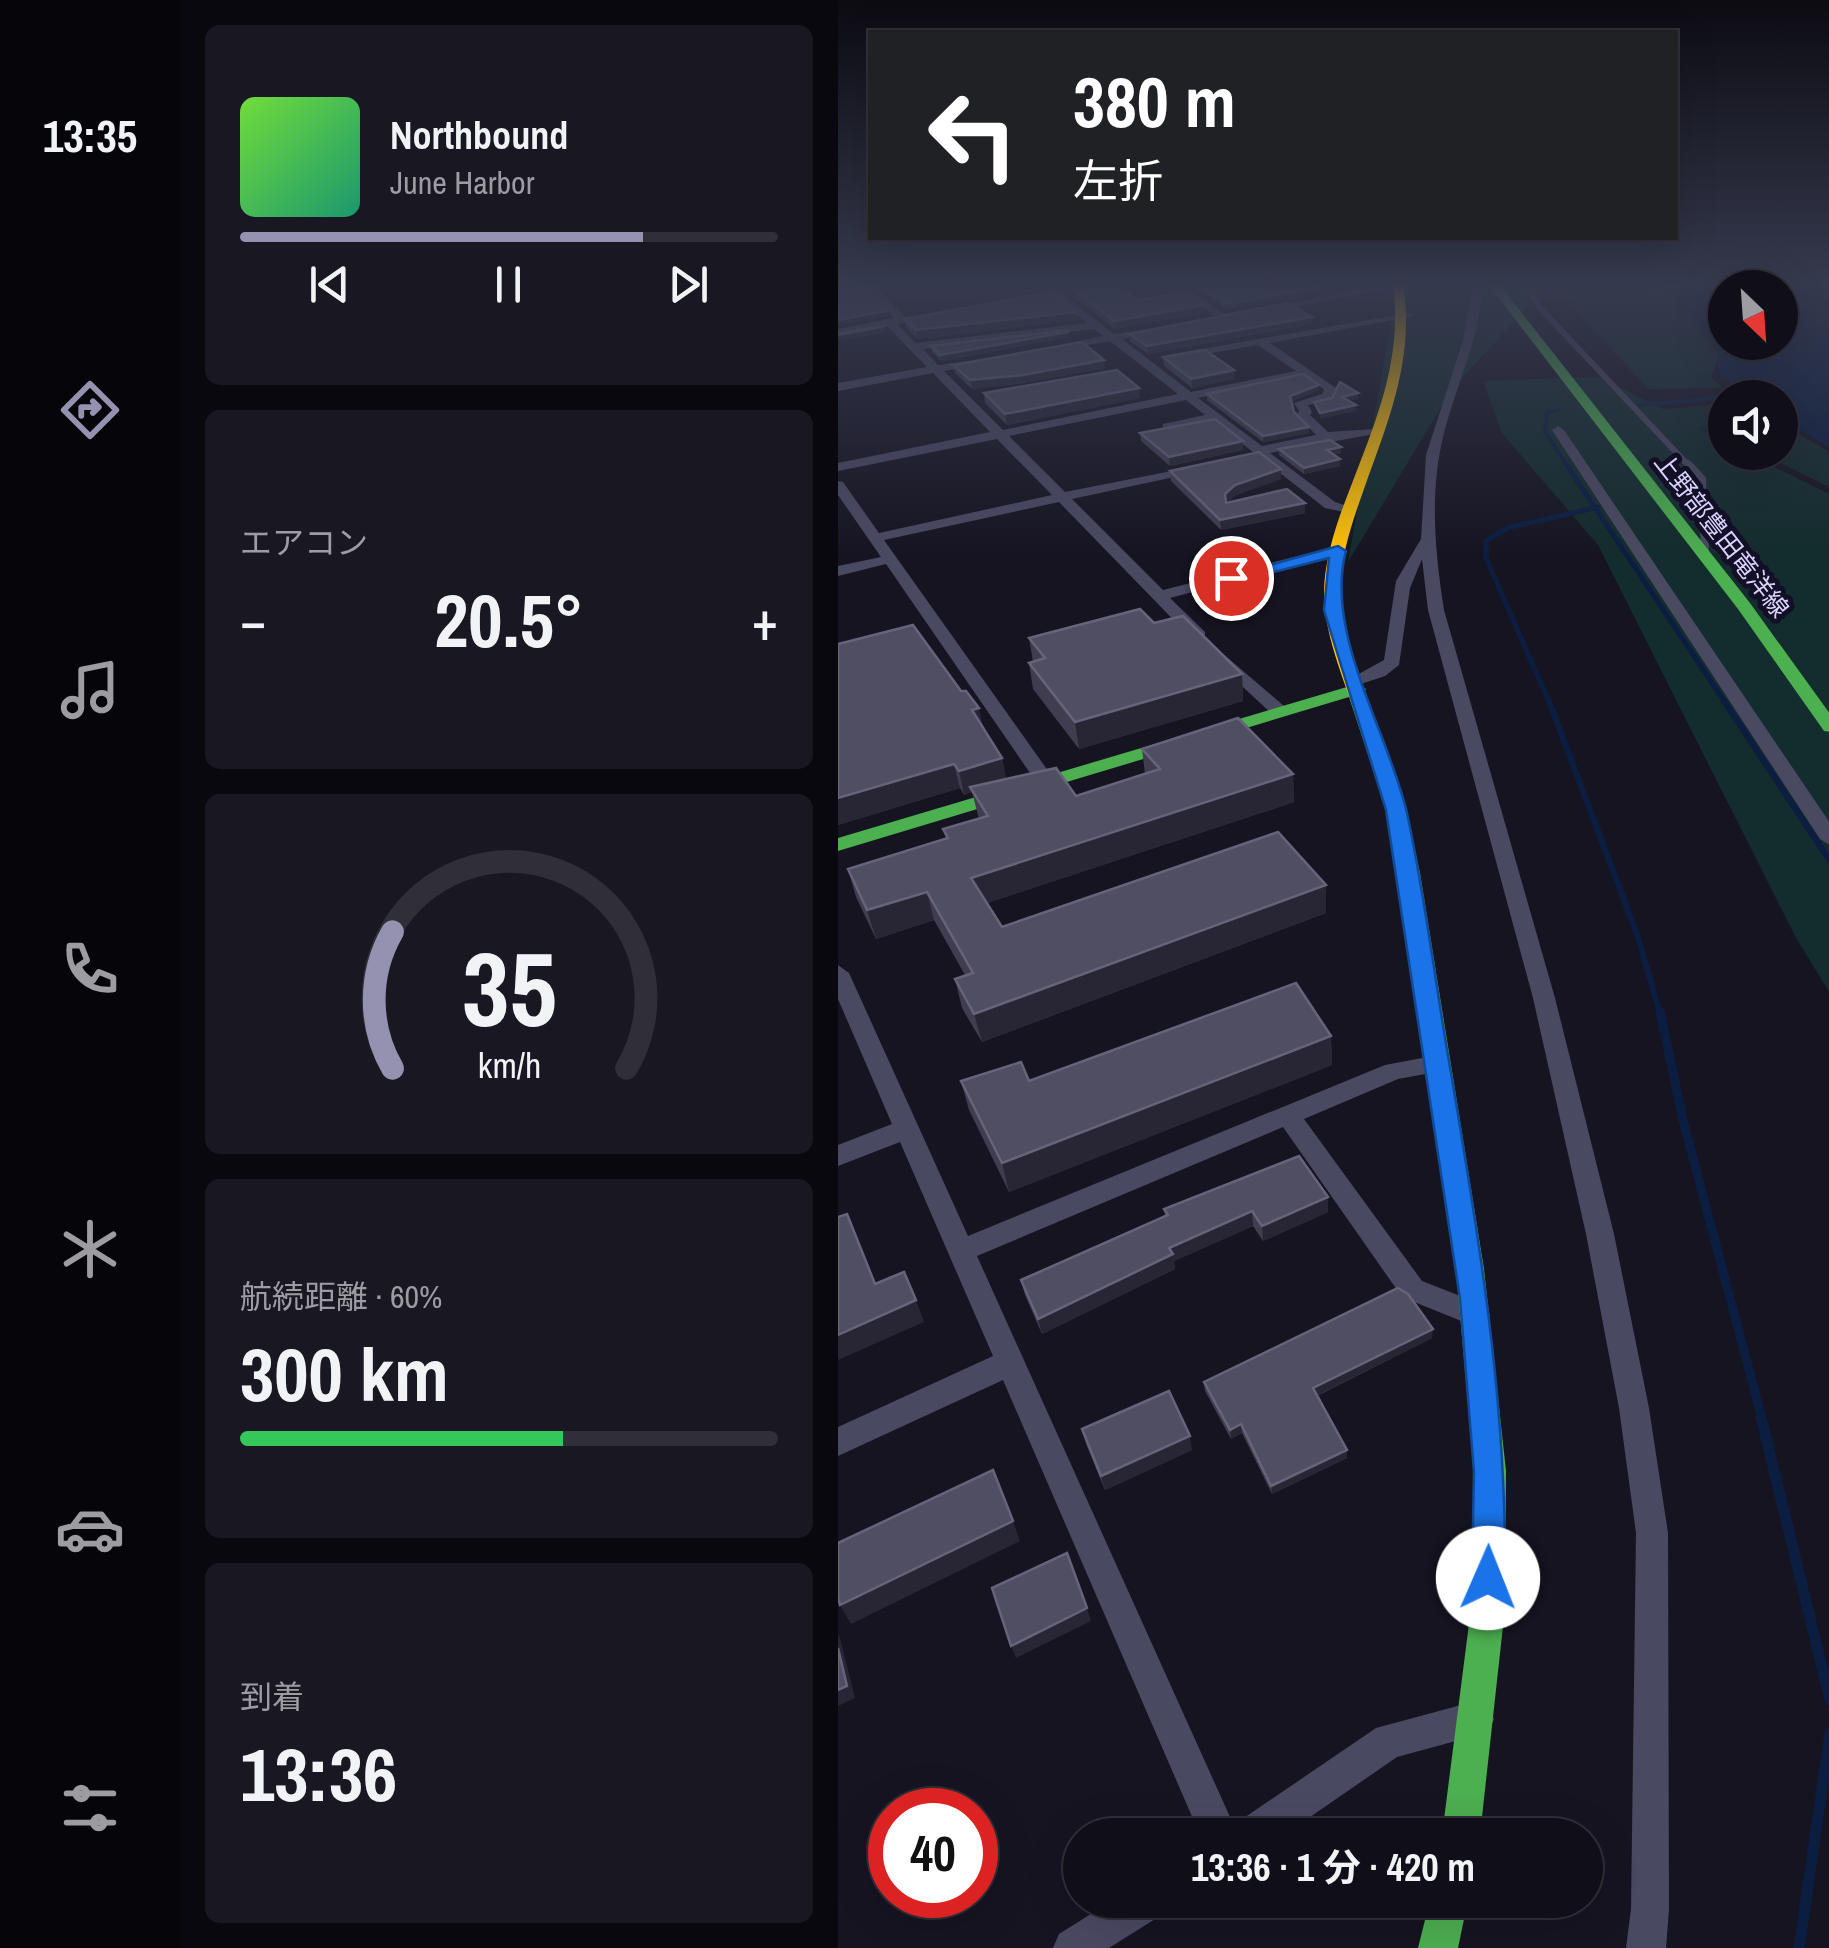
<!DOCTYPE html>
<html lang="ja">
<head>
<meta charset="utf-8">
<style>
  body { margin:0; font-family:"Archivo Narrow","Noto Sans JP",sans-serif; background:#191822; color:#f1f3f6; height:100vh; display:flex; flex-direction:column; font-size:38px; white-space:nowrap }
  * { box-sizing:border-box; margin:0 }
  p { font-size:32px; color:#9c9ca2 }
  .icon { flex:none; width:55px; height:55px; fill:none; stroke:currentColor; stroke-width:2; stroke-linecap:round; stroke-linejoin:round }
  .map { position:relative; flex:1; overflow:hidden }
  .sheet { display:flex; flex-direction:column; gap:25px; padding:25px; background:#09080e; width:658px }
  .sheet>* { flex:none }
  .guide { position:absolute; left:30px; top:30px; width:810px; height:210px; border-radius:0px; box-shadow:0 10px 40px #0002,0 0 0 2px #302f38; background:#202124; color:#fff; overflow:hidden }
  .needle { width:65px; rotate:155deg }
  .buttons { position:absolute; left:870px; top:270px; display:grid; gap:20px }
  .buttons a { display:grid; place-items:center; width:90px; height:90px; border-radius:50%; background:#100f19; box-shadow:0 10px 40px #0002,0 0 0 2px #302f38; font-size:50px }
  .speed { position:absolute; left:30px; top:1788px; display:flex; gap:20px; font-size:50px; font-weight:700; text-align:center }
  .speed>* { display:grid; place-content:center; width:130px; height:130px; border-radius:50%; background:#100f19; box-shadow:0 10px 40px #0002,0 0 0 2px #302f38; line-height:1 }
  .speed .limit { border:15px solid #d22; background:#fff; color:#111 }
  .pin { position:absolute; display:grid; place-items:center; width:85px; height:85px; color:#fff; margin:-42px; border:5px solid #fff; border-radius:50%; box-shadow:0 2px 10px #0007 }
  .me { position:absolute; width:110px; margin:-55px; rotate:1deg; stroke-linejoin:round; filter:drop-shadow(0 0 8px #0008) }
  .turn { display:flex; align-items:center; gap:35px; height:210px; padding:0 40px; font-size:45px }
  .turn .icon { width:130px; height:130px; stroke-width:2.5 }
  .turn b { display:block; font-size:70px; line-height:85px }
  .big { font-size:75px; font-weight:700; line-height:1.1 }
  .sheet .widget { flex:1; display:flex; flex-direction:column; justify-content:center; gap:15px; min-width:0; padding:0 35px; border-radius:15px; background:#191822 }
  .sheet .dial { align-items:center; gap:0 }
  .dial svg { height:260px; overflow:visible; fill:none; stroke:#302f38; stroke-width:7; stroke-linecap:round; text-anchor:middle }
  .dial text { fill:#f1f3f6; stroke:none }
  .song { display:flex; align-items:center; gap:30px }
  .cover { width:120px; height:120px; border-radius:15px; background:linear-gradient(135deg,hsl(100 70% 55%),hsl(160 70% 35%)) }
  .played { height:10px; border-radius:5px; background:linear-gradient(90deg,#9591b1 75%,#302f38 75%) }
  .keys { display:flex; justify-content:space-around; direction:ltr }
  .heat { display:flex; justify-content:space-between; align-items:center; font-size:55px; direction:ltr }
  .charge { height:15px; border-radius:8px; background:linear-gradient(90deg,#34c759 60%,#302f38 0) }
  .trip { position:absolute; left:225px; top:1818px; width:540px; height:100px; border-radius:50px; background:#100f19; box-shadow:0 10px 40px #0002,0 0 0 2px #302f38; font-weight:700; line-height:100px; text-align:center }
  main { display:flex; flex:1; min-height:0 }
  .menu { display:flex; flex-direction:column; width:180px; justify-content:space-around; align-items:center; background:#06060a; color:#9c9ca2 }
  .menu .icon { width:70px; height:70px }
  .menu .current { color:#9591b1 }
  .menu b { font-size:45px; color:#f1f3f6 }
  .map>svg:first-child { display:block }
  .green { fill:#132c2d }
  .water { fill:#0b1e41; fill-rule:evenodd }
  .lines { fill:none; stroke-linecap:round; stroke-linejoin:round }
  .stream-far4 { stroke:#0b1e41; stroke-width:4 }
  .stream-far3 { stroke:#0b1e41; stroke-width:5 }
  .stream-far2 { stroke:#0b1e41; stroke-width:6 }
  .stream-far1 { stroke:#0b1e41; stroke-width:9 }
  .stream { stroke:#0b1e41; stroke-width:11 }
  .lane-far1 { stroke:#4a4962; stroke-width:6 }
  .lane { stroke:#4a4962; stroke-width:8 }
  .street { fill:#4a4962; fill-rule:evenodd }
  .fast { fill:#4caf50; fill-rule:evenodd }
  .slow { fill:#ffc107; fill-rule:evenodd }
  .wall { fill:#403d50 }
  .shaded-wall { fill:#282635 }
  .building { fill:#504e63; stroke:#66637b; stroke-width:2.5 }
  .route { fill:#1a73e8; stroke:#114b97; stroke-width:2.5 }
  .labels { text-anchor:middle; stroke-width:10; stroke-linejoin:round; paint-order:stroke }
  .far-street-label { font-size:25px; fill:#d9d4ff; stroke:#130f26 }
</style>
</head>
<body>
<main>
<nav class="menu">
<b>13:35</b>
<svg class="icon current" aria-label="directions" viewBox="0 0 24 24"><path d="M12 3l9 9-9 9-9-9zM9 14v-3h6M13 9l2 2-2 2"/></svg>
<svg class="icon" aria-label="music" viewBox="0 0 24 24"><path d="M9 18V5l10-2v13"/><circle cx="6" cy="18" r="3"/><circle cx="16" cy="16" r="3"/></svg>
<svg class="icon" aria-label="phone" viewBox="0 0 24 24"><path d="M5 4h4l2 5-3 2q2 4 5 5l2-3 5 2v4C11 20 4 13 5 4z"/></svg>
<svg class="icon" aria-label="climate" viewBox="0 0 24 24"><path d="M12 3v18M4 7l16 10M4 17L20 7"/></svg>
<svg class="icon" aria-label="car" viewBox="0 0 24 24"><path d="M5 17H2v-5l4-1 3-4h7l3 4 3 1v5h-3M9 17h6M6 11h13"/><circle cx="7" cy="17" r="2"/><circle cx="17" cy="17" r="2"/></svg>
<svg class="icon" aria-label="filters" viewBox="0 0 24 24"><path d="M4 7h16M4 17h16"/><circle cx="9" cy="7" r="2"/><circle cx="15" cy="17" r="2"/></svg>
</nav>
<section class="sheet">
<div class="widget">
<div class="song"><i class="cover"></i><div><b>Northbound</b><p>June Harbor</p></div></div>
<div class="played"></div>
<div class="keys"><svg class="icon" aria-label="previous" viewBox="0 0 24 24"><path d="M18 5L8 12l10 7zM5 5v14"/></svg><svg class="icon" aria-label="pause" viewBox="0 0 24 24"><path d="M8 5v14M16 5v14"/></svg><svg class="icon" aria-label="next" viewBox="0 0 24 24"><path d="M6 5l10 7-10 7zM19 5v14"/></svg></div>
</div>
<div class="widget"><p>エアコン</p>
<div class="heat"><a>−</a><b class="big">20.5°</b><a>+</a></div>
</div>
<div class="widget dial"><svg viewBox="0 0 100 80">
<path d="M14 69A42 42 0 1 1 86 69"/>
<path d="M14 69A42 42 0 0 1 14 27" stroke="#9591b1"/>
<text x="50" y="56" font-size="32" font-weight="700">35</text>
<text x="50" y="72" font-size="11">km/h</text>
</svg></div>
<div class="widget"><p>航続距離 · 60%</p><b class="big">300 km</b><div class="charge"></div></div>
<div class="widget"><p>到着</p><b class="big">13:36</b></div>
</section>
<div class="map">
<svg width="992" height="1948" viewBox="0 0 992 1948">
  <rect width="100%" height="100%" fill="#161421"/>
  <!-- green -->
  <g class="green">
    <path d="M560 284H710L614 389 510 562Z"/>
    <path d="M715 284H827L881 355 873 377 885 388 810 389Z"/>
    <path d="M762 377 824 409 887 404V437L860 427 887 442 888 452 908 453 991 494V992L957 936 760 545 664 433 645 381Z"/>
    <path d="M943 423 991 452V487L922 453 942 452Z"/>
  </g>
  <!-- water -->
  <path class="water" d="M836 284H991V447L943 419 942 398H888L887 402 880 403 872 396 896 390 892 381 881 375 879 346 858 324ZM888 288H942V342H888Z"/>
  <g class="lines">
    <!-- stream-far4 -->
    <g class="stream-far4">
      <path d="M801 405 881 398"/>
      <path d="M720 410 709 413 707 432 730 467"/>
    </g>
    <!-- stream-far3 -->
    <g class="stream-far3">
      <path d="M728 464 888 704"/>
      <path d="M712 704 648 558V541L669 528 760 507"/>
    </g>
    <!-- stream-far2 -->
    <g class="stream-far2">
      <path d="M711 701 800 937 822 1014"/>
      <path d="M886 701 992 861"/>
    </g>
    <!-- stream-far1 -->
    <path class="stream-far1" d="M822 1011 845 1120 924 1419"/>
    <!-- stream -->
    <g class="stream">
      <path d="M923 1417 992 1700"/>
      <path d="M961 1948 992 1733"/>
    </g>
    <!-- lane-far1 -->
    <path class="lane-far1" d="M688 284 702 308 852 467"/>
    <!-- lane -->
    <path class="lane" d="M850 464 864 479 867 552"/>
    <!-- street -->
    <g class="street">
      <path d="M24 284H35L68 318V322L59 324 78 343 249 323 200 284H212L276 334 325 327V331L284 339 353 392 458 371 420 345 338 359 334 354 571 313 576 316 432 343 498 388 493 400 470 405 474 412 472 415 490 432 536 429 542 433 432 453 497 502 516 508V514L487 508 375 421 325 430V424L367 415 348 400 171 436 227 492 364 465V471L234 499 325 590 500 546 508 551 332 598 367 632V640H355L221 502 46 540 218 782 208 788 201 786 48 564 0 576V566L43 557 0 495V481L5 482 41 533 214 495 159 439 0 471V463L152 432 95 373 0 391V383L89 367 49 326 0 335V329L56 318ZM256 329 265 336 209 348 215 351 272 341 340 394 165 430 106 371 148 363V359L100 365 85 349ZM466 376 486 389 484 394 456 403 461 411 459 415 478 435 424 446 360 398Z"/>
      <path d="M332 284H344L390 317 381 319Z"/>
      <path d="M398 284H425L428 287 423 290Z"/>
      <path d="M547 284 566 285 427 313 422 310Z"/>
      <path d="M635 284H645C642 337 619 383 606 433 591 492 597 551 606 610L717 998 776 1234 811 1408 830 1533 831 1909 828 1948H788L793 1909 798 1533 781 1408 748 1234 695 998 590 610 584 559 572 588 561 665 547 676 517 686 508 681 546 660 558 581 583 539 588 455 625 341Z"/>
      <path d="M720 426 726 430 992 823V845L982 839 714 430Z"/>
      <path d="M384 653 446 706V714H434L378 662 376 658Z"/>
      <path d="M0 965 11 973 130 1236 547 1065 600 1055 609 1058 612 1064 609 1070 560 1079 466 1119 584 1281 648 1306 652 1315 648 1324 638 1327 564 1297 445 1127 139 1256 397 1828 400 1822 538 1728 638 1701 651 1706 656 1719 651 1732 559 1757 446 1835H362L165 1380 0 1456V1427L155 1356 62 1142 0 1166V1145L54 1124 0 999Z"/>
      <path d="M275 1900H330L325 1914 271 1948H215L221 1934Z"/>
    </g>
    <!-- fast -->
    <g class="fast">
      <path d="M650 284H661L912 603 992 714V732L986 731 900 609Z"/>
      <path d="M519 684 528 689 526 692 568 809 582 873 646 1269 668 1471 667 1608 642 1835H604L633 1608 636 1471 618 1269 562 873 548 809 511 697 0 851V838Z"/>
      <path d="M592 1900H630L620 1948H580Z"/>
    </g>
    <!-- slow -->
    <path class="slow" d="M555 284H565C577 357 551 419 527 486 515 520 502 556 502 592 502 628 516 663 529 696L520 701 511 696C499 662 486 627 486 591 487 555 500 519 513 486 539 419 565 357 555 284Z"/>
  </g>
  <!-- wall -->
  <g class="wall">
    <path d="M353 284H411L422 288 482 287V292L388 309Z"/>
    <path d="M235 289 300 300 366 313 277 329 236 297Z"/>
    <path d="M474 317V324L310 354 292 341 291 334Z"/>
    <path d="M66 319 240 320 79 339 68 327Z"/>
    <path d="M232 336 231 337 104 361 94 352 93 346Z"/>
    <path d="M325 357 397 379 354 388 326 366Z"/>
    <path d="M115 365 267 368 186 383 134 389 117 373Z"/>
    <path d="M481 385V390L454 401 456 412 471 427V433L425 442 369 400V394Z"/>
    <path d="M146 393 302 398 169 425 147 403Z"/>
    <path d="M302 433 405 441V450L332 466 303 441Z"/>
    <path d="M441 449 503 453 496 455 502 459V466L466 474 441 455Z"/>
    <path d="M443 469V479L398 495 389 502 467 503V513L383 530 333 481 332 471Z"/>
    <path d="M316 623 404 674 405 701 241 749 195 689 191 663 195 662 191 638Z"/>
    <path d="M0 644 146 729 164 758 168 780 238 796 307 774 304 749 455 774 456 802 149 903 164 927 488 885V913L144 1042 124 1008 117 979 127 975 96 920 38 939 18 897 10 869 108 839 105 829 141 819 134 792 126 795 122 788 0 825Z"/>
    <path d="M493 1036 494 1065 171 1192 131 1110 123 1081H191Z"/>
    <path d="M326 1209 490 1212 425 1241 415 1226 336 1261 337 1269 204 1334 187 1295 183 1280 327 1217Z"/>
    <path d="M594 1338 479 1396 509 1458 434 1494 404 1433 393 1439 367 1391 366 1382Z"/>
    <path d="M244 1429 354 1450 267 1490 248 1444Z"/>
  </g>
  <!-- shaded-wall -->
  <g class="shaded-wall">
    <path d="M482 287V292L388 309V304Z"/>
    <path d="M366 305V313L277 329 276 321Z"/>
    <path d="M48 311 50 316 0 325V320Z"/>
    <path d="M238 312 240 320 79 339 78 330Z"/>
    <path d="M474 317V324L310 354 309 346Z"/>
    <path d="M47 326 49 332 0 341V335Z"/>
    <path d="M230 332 231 337 104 361 102 355Z"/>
    <path d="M266 360 267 368 186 383 134 389 132 380Z"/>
    <path d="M396 370 397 379 354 388 353 379Z"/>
    <path d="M481 385V390L452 402V396Z"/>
    <path d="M301 388 302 398 169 425 167 414Z"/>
    <path d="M520 393V399L504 402V397Z"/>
    <path d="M518 405V411L482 419V413Z"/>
    <path d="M471 427V433L425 442V436Z"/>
    <path d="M405 441V450L332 466 331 457Z"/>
    <path d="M503 447V453L489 456V450Z"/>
    <path d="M502 459V466L466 474V468Z"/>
    <path d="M443 469V479L398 495 387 504V494L397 485Z"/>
    <path d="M467 503V513L383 530 382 520Z"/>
    <path d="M404 674 405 701 241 749 237 722Z"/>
    <path d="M141 708 146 732 134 710Z"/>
    <path d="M164 758 168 782 132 787 134 792 126 795 121 771Z"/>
    <path d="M116 764 122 788 0 825V798Z"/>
    <path d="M455 774 456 802 140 906 133 878Z"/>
    <path d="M488 885V913L144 1042 136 1014Z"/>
    <path d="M89 892 96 920 38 939 29 910Z"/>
    <path d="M493 1036 494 1065 171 1192 164 1163Z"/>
    <path d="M490 1197V1212L425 1241 424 1226Z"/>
    <path d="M414 1211 415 1226 336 1261 337 1269 204 1334 200 1319 331 1248Z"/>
    <path d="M78 1300 86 1322 0 1360V1335Z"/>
    <path d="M595 1329 594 1338 476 1397 475 1388Z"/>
    <path d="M403 1424 404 1433 393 1439 392 1430Z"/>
    <path d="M352 1436 354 1450 267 1490 263 1476Z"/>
    <path d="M509 1450V1458L434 1494 433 1486Z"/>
    <path d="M175 1521 182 1541 13 1624 2 1605Z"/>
    <path d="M249 1608 253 1621 178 1658 173 1646Z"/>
    <path d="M0 1634 2 1638 17 1698 0 1706Z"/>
  </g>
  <!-- building -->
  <g class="building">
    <path d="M0 284H22L48 311 0 320Z"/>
    <path d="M258 284H277L300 300 347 292 366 305 276 321 235 289Z"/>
    <path d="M360 284H411L422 288 428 284H478L482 287 388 304Z"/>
    <path d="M214 292 238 312 78 330 66 319Z"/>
    <path d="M450 303 474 317 309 346 291 334Z"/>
    <path d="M47 326 0 335V333Z"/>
    <path d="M231 330 230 332 102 355 93 346Z"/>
    <path d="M244 342 266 360 185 375 132 380 115 365Z"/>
    <path d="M367 350 396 370 353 379 325 357Z"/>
    <path d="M279 370 301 388 167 414 146 393Z"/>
    <path d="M465 374 481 385 452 396 456 412 471 427 425 436 369 394Z"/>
    <path d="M502 382 520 393 504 397 518 405 482 413 476 402 494 398Z"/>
    <path d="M377 419 405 441 331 457 302 433Z"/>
    <path d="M492 440 503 447 489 450 502 459 466 468 441 449Z"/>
    <path d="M421 452 443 469 397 485 387 494 388 503 449 489 467 503 382 520 332 471Z"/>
    <path d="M302 609 316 623 345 616 404 674 237 722 191 663 207 658 191 638Z"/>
    <path d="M75 625 123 691H128L141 708 134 710 164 758 121 771 116 764 0 798V644Z"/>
    <path d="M400 718 455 774 133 878 164 927 440 832 488 885 136 1014 117 979 135 973 89 892 29 910 10 869 110 838 105 829 150 816 132 787 218 768 238 796 322 769 304 749Z"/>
    <path d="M458 983 493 1036 164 1163 123 1081 183 1062 191 1081Z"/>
    <path d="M461 1156 490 1197 424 1226 414 1211 331 1248 335 1254 200 1319 183 1280 330 1215 326 1209Z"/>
    <path d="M9 1214 37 1284 66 1272 78 1300 0 1335V1217Z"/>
    <path d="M560 1288 570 1294 595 1329 475 1388 509 1450 433 1486 403 1424 392 1430 366 1382Z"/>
    <path d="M331 1391 352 1436 263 1476 244 1429Z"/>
    <path d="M155 1470 175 1521 2 1605 0 1598V1543Z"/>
    <path d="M229 1553 249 1608 173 1646 154 1588Z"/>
    <path d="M0 1648 9 1686 0 1690Z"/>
  </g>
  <!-- sky -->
  <linearGradient id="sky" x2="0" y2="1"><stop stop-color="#0c0b12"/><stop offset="0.51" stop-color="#363a4e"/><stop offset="1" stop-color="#363a4e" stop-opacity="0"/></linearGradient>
  <rect width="992" height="557" fill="url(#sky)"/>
  <!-- route -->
  <path class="route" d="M500 546 508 551C486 633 550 731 569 813 587 896 597 982 612 1067 641 1238 669 1403 667 1578L662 1590 650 1594 638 1590 634 1578 636 1472 622 1299 548 810 486 610 491 558 393 583 385 578Z"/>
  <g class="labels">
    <!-- far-street labels -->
    <g class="far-street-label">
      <text transform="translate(884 535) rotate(52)" y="9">上野部豊田竜洋線</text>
    </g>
  </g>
</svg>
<div class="buttons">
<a><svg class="needle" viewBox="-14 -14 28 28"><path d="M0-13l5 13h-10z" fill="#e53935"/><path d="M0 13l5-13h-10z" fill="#9c9ca2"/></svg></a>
<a><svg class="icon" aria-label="sound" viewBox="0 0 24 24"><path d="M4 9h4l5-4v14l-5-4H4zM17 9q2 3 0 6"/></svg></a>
</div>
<div class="speed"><div class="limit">40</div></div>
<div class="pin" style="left:393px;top:578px;background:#d93025"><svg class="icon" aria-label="arrive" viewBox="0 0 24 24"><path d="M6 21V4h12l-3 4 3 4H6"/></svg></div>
<svg class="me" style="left:650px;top:1578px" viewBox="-20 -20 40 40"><circle r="19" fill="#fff"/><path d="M0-13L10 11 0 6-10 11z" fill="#1a73e8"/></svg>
<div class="trip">13:36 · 1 分 · 420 m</div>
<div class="guide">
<div class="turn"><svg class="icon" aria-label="left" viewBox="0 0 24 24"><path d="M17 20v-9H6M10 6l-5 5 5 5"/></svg><div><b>380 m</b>左折</div></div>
</div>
</div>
</main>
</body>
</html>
